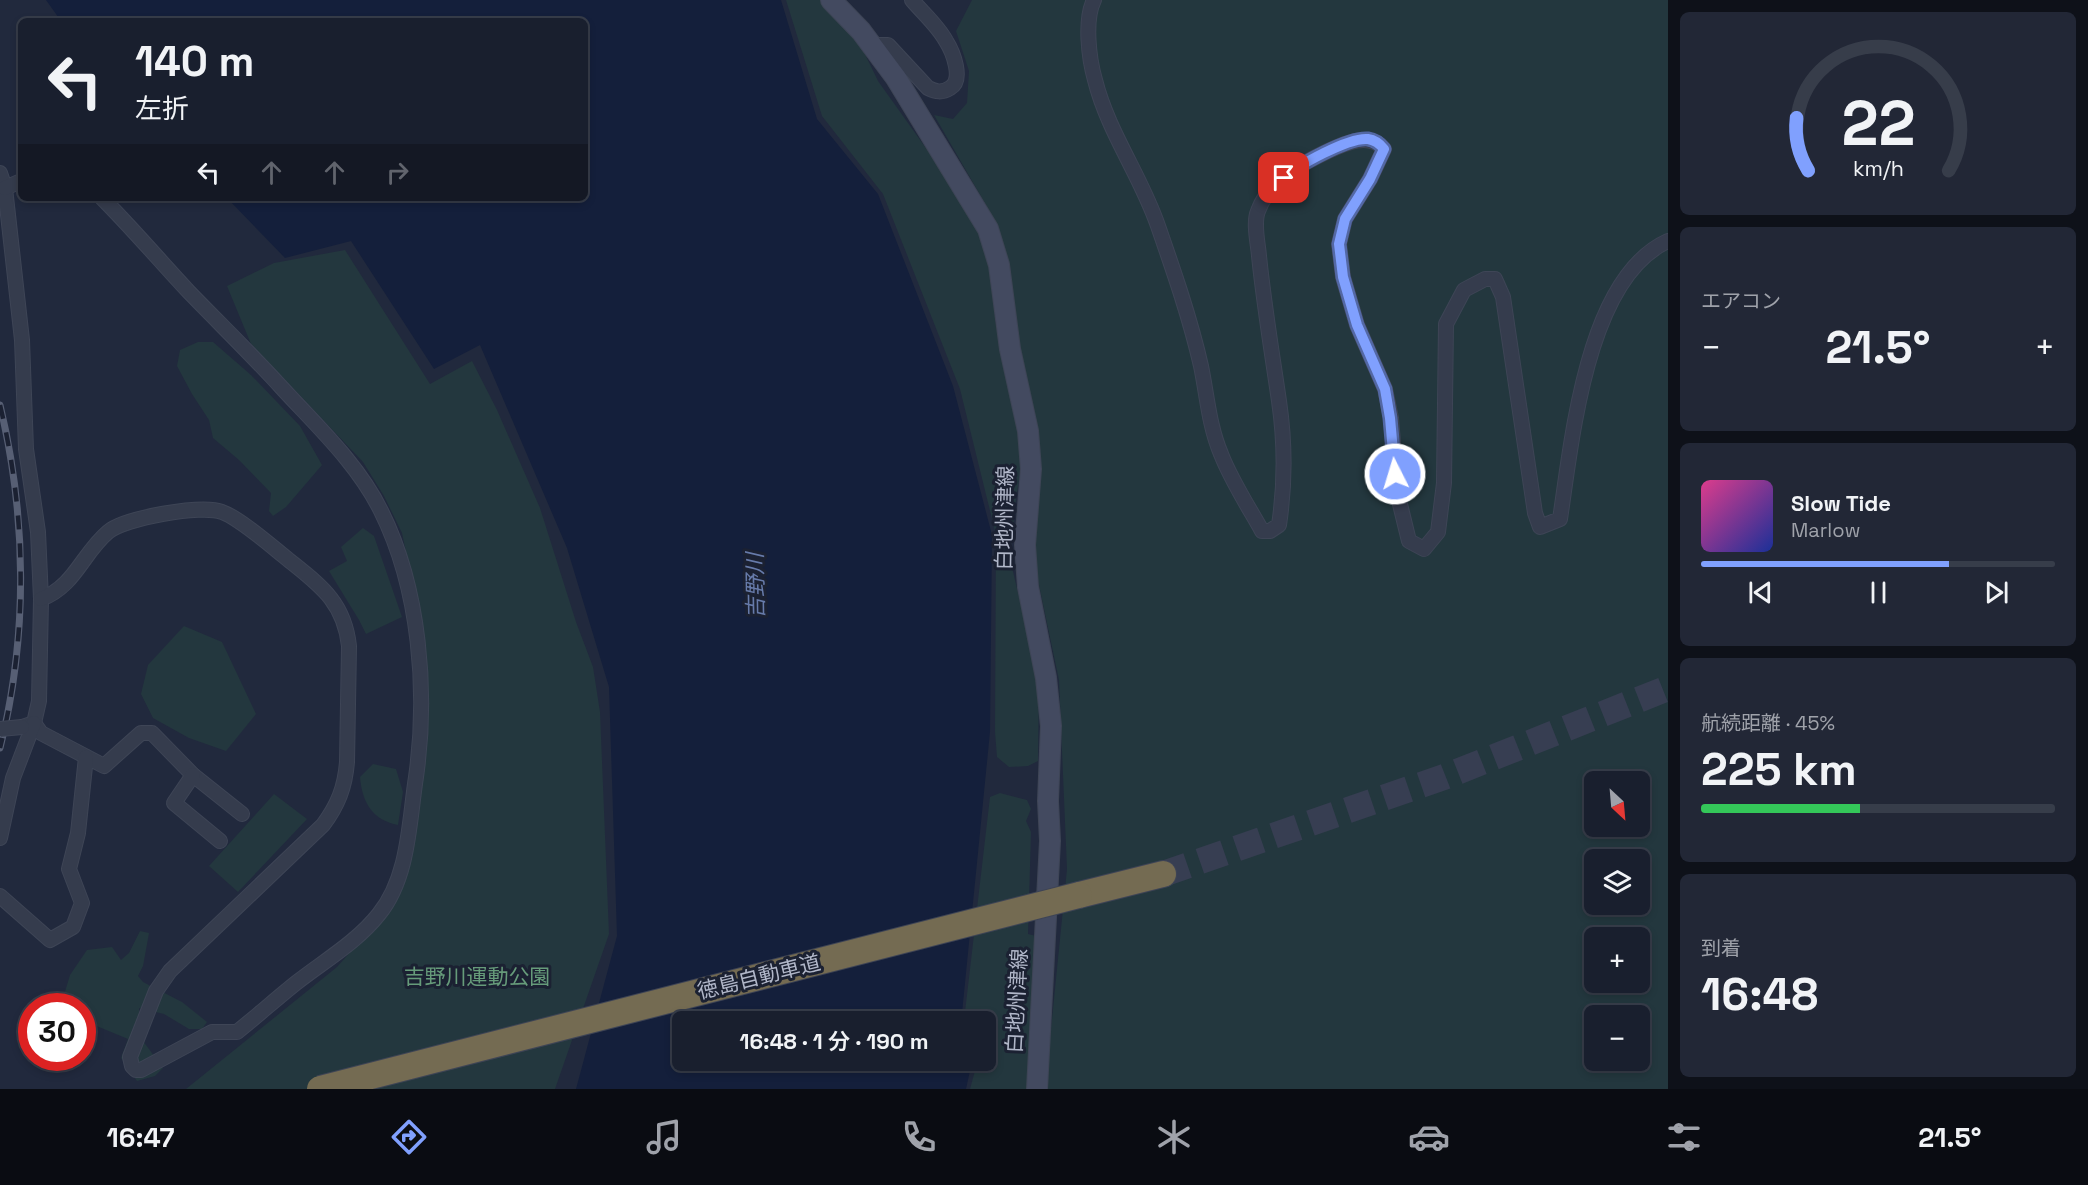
<!DOCTYPE html>
<html lang="ja">
<head>
<meta charset="utf-8">
<style>
  body { margin:0; font-family:"Space Grotesk","Noto Sans JP",sans-serif; background:#222736; color:#f1f3f6; height:100vh; display:flex; flex-direction:column; font-size:22px; white-space:nowrap }
  * { box-sizing:border-box; margin:0 }
  p { font-size:20px; color:#9fa2aa }
  .icon { flex:none; width:33px; height:33px; fill:none; stroke:currentColor; stroke-width:2; stroke-linecap:round; stroke-linejoin:round }
  .map { position:relative; flex:1; overflow:hidden }
  .drawer { display:flex; flex-direction:column; gap:12px; padding:12px; background:#0e1119; width:420px }
  .drawer>* { flex:none }
  .banner { position:absolute; left:18px; top:18px; width:570px; height:183px; border-radius:9px; box-shadow:0 3px 9px #0003,0 0 0 2px #373d4a; background:#191f2e; color:#f1f3f6; overflow:hidden }
  .needle { width:39px; rotate:154deg }
  .controls { position:absolute; left:1584px; top:771px; display:grid; gap:12px }
  .controls a { display:grid; place-items:center; width:66px; height:66px; border-radius:9px; background:#191f2e; box-shadow:0 3px 9px #0003,0 0 0 2px #373d4a; font-size:30px }
  .speed { position:absolute; left:18px; top:993px; display:flex; gap:12px; font-size:30px; font-weight:700; text-align:center }
  .speed>* { display:grid; place-content:center; width:78px; height:78px; border-radius:50%; background:#191f2e; box-shadow:0 3px 9px #0003,0 0 0 2px #373d4a; line-height:1 }
  .speed .limit { border:9px solid #d22; background:#fff; color:#111 }
  .pin { position:absolute; display:grid; place-items:center; width:51px; height:51px; color:#fff; margin:-26px; border-radius:12px; box-shadow:0 3px 9px #0006 }
  .me { position:absolute; width:66px; margin:-33px; rotate:355deg; stroke-linejoin:round; filter:drop-shadow(0 0 4px #0008) }
  .turn { display:flex; align-items:center; gap:21px; height:126px; padding:0 18px; font-size:27px }
  .turn .icon { width:78px; height:78px; stroke-width:2.5 }
  .turn b { display:block; font-size:42px; line-height:51px }
  .lanes { display:flex; align-items:center; height:57px; padding:0 18px; background:#0003; justify-content:center; gap:30px; direction:ltr }
  .lanes .off { opacity:.35 }
  .big { font-size:45px; font-weight:600; line-height:1.1 }
  .drawer .tile { flex:1; display:flex; flex-direction:column; justify-content:center; gap:9px; min-width:0; padding:0 21px; border-radius:9px; background:#222736 }
  .drawer .dial { align-items:center; gap:0 }
  .dial svg { height:156px; overflow:visible; fill:none; stroke:#373d4a; stroke-width:7; stroke-linecap:round; text-anchor:middle }
  .dial text { fill:#f1f3f6; stroke:none }
  .song { display:flex; align-items:center; gap:18px }
  .cover { width:72px; height:72px; border-radius:9px; background:linear-gradient(135deg,hsl(330 70% 55%),hsl(230 70% 35%)) }
  .played { height:6px; border-radius:3px; background:linear-gradient(90deg,#80a0fe 70%,#373d4a 70%) }
  .keys { display:flex; justify-content:space-around; direction:ltr }
  .heat { display:flex; justify-content:space-between; align-items:center; font-size:33px; direction:ltr }
  .charge { height:9px; border-radius:4px; background:linear-gradient(90deg,#34c759 45%,#373d4a 0) }
  .trip { position:absolute; left:672px; top:1011px; width:324px; height:60px; border-radius:9px; background:#191f2e; box-shadow:0 3px 9px #0003,0 0 0 2px #373d4a; font-weight:600; line-height:60px; text-align:center }
  .menu { display:flex; height:96px; justify-content:space-around; align-items:center; background:#0a0c12; color:#9fa2aa }
  .menu .icon { width:42px; height:42px }
  .menu .selected { color:#80a0fe }
  .menu b { font-size:27px; color:#f1f3f6 }
  main { display:flex; flex:1; min-height:0 }
  .map>svg:first-child { display:block }
  .green { fill:#23373e; fill-rule:evenodd }
  .water { fill:#141f3b }
  .lines { fill:none; stroke-linecap:round; stroke-linejoin:round }
  .highway-tunnel { stroke:#373e52; stroke-width:26; stroke-dasharray:26 13; stroke-linecap:butt }
  .street-casing { stroke:#3e4556; stroke-width:16 }
  .secondary-casing { stroke:#3e4556; stroke-width:22 }
  .highway-casing { stroke:#3e4455; stroke-width:28 }
  .street { stroke:#353c4d; stroke-width:14 }
  .secondary { stroke:#434a60; stroke-width:20 }
  .highway { stroke:#746b52; stroke-width:26 }
  .rail-casing { stroke:#575f74; stroke-width:7 }
  .rail { stroke:#1b2132; stroke-width:4.5; stroke-dasharray:14; stroke-linecap:butt }
  .street-bridge-casing { stroke:#3e4556; stroke-width:16; stroke-linecap:butt }
  .highway-bridge-casing { stroke:#3e4455; stroke-width:28; stroke-linecap:butt }
  .street-bridge { stroke:#353c4d; stroke-width:14 }
  .highway-bridge { stroke:#746b52; stroke-width:26 }
  .route-casing { stroke:#5368a5; stroke-width:15 }
  .route { stroke:#80a0fe; stroke-width:10 }
  .labels { text-anchor:middle; stroke-width:6; stroke-linejoin:round; paint-order:stroke }
  .street-label { font-size:21px; fill:#b1b7c9; stroke:#1b2132 }
  .park-label { font-size:21px; fill:#669b7a; stroke:#1b2132 }
  .water-label { font-size:22px; font-style:italic; fill:#677baa; stroke:#1b2132 }
</style>
</head>
<body>
<main>
<div class="map">
<svg width="1668" height="1089" viewBox="0 0 1668 1089">
  <rect width="100%" height="100%" fill="#21293d"/>
  <!-- green -->
  <g class="green">
    <path d="M786 0H821L862 48 878 81 968 207 983 235 989 257 996 326 1020 426 1022 461 1016 499 1010 559 1039 681 1038 761 1028 766 1009 767 997 757 995 732 996 535 960 389 883 194 822 116Z"/>
    <path d="M972 0H1668V1089H1045L1067 869 1059 680 1032 552 1040 479 1038 435 1017 336 1009 273 998 226 934 115 953 119 967 103 969 71 956 31ZM1594 782H1640V826H1594ZM1594 860H1640V904H1594ZM1594 938H1640V982H1594ZM1594 1016H1640V1060H1594Z"/>
    <path d="M345 250 430 384 472 361 497 410 540 508 576 622 593 667 600 712 609 934 555 1089H186L337 967 385 913 425 743 428 688 423 634 402 533 384 496 363 462 251 344 227 286 274 263Z"/>
    <path d="M198 342H213L251 375 300 426 322 465 286 507 273 516 269 511 271 493 239 460 213 438 209 420 192 394 177 366 180 350Z"/>
    <path d="M363 528 374 536 402 617 366 634 359 620 329 571 347 561 341 547Z"/>
    <path d="M184 626 222 642 256 714 226 751 189 738 153 718 141 694 148 665Z"/>
    <path d="M373 764 396 769 403 792 398 825C372 820 362 802 360 777Z"/>
    <path d="M1000 793 1027 800 1031 809 1026 821 1031 832 1028 934 1036 936 1028 1089H970L976 1067 975 1061 986 1060V1022L967 1021 965 1012 990 797Z"/>
    <path d="M274 794 307 819 238 892 209 866Z"/>
    <path d="M140 931 149 933 143 966 138 976 143 982 182 1002 207 1022 202 1029H189L164 1014 139 1008 143 1041 163 1068 155 1076 137 1081 121 1058 128 1039 99 1027 83 1018 82 1006 61 1005 70 975 87 950 112 947 121 960 129 953Z"/>
  </g>
  <!-- water -->
  <path class="water" d="M46 0H781L817 119 878 194 953 386 992 535 990 732 962 1013 963 1021 682 1022V1060L970 1061 971 1066 966 1089H576L617 936 609 687 567 548 480 345 434 369 351 241 285 258 227 198H585V21H61Z"/>
  <g class="lines">
    <!-- highway-tunnel -->
    <path class="highway-tunnel" d="M1163 874 1444 777 1668 688"/>
    <!-- street casing -->
    <g class="street-casing">
      <g id="street">
        <path d="M1094 0C1084 20 1089 59 1095 80 1108 132 1141 176 1158 226 1174 272 1190 318 1201 366 1207 395 1209 426 1221 454 1231 480 1248 506 1262 531H1270L1279 525C1285 485 1285 442 1279 401 1272 353 1264 305 1259 256 1258 243 1253 223 1258 211 1269 181 1299 165 1326 152 1343 144 1369 131 1384 149L1370 179 1345 219 1339 244 1343 277 1357 325 1385 389 1391 418 1397 492 1409 541 1424 549 1438 532 1444 483 1446 324 1464 290 1485 279H1495L1503 297 1535 513 1540 527 1560 519C1572 441 1586 278 1668 241"/>
        <path d="M872 45H888L928 88C936 92 942 93 950 88 964 80 953 52 946 41 938 26 923 13 912 0"/>
        <path d="M0 173 5 188 22 340 26 449 38 532 41 599 39 701 34 723 22 727"/>
        <path d="M5 188 21 181"/>
        <path d="M41 599C75 586 82 554 108 532 124 518 202 504 222 512 239 518 270 545 285 557 318 584 344 600 349 646L347 762C345 787 338 805 323 825L170 971 156 991 130 1057 132 1066 136 1070H141L212 1032H237C257 1016 276 999 296 983 324 961 357 942 379 914 409 877 409 822 416 777 428 692 420 589 381 511 358 464 317 426 282 388 252 355 220 324 189 292 160 261 132 228 102 198"/>
        <path d="M34 723 41 733 104 766 141 733H152L193 775 242 814"/>
        <path d="M193 775 174 803 220 841"/>
        <path d="M0 838 13 778 34 723"/>
        <path d="M0 896 50 940 73 927 82 903 69 869 78 833 86 757"/>
      </g>
    </g>
    <!-- secondary casing -->
    <g class="secondary-casing">
      <path id="secondary" d="M831 0 861 31 896 78 988 229 999 265 1010 349 1028 431 1031 469 1025 545 1028 587 1046 678 1051 726 1048 801 1050 841 1037 1089"/>
    </g>
    <!-- highway casing -->
    <g class="highway-casing">
      <path id="highway" d="M1079 895 1163 874"/>
    </g>
    <!-- street -->
    <use href="#street" class="street"/>
    <!-- secondary -->
    <use href="#secondary" class="secondary"/>
    <!-- highway -->
    <use href="#highway" class="highway"/>
    <!-- rail casing -->
    <g class="rail-casing">
      <path id="rail" d="M0 405C27 518 28 636 0 748"/>
    </g>
    <!-- rail -->
    <use href="#rail" class="rail"/>
    <!-- street-bridge casing -->
    <g class="street-bridge-casing">
      <path id="street-bridge" d="M0 729 22 727"/>
    </g>
    <!-- highway-bridge casing -->
    <g class="highway-bridge-casing">
      <path id="highway-bridge" d="M320 1089 1079 895"/>
    </g>
    <!-- street-bridge -->
    <use href="#street-bridge" class="street-bridge"/>
    <!-- highway-bridge -->
    <use href="#highway-bridge" class="highway-bridge"/>
  </g>
  <g class="lines">
    <!-- route casing -->
    <g class="route-casing">
      <path id="route" d="M1284 178C1298 165 1349 137 1368 139 1375 140 1380 144 1384 149L1370 179 1345 219 1339 244 1343 277 1357 325 1385 389 1390 418 1395 474"/>
    </g>
    <!-- route -->
    <use href="#route" class="route"/>
  </g>
  <g class="labels">
    <!-- street labels -->
    <g class="street-label">
      <text transform="translate(1005 518) rotate(-89)" y="7">白地州津線</text>
      <text transform="translate(759 977) rotate(-14)" y="7">徳島自動車道</text>
      <text transform="translate(1017 1001) rotate(-87)" y="7">白地州津線</text>
    </g>
    <!-- park labels -->
    <g class="park-label">
      <text x="477" y="984">吉野川運動公園</text>
    </g>
    <!-- water labels -->
    <g class="water-label">
      <text transform="translate(755 586) rotate(-91)" y="8">吉野川</text>
    </g>
  </g>
</svg>
<div class="controls">
<a><svg class="needle" viewBox="-14 -14 28 28"><path d="M0-13l5 13h-10z" fill="#e53935"/><path d="M0 13l5-13h-10z" fill="#9fa2aa"/></svg></a>
<a><svg class="icon" aria-label="layers" viewBox="0 0 24 24"><path d="M12 4l9 5-9 5-9-5zM3 14l9 5 9-5"/></svg></a>
<a>+</a>
<a>−</a>
</div>
<div class="speed"><div class="limit">30</div></div>
<div class="pin" style="left:1284px;top:178px;background:#d93025"><svg class="icon" aria-label="arrive" viewBox="0 0 24 24"><path d="M6 21V4h12l-3 4 3 4H6"/></svg></div>
<svg class="me" style="left:1395px;top:474px" viewBox="-20 -20 40 40"><circle r="17" fill="#80a0fe" stroke="#fff" stroke-width="3"/><path d="M0-11L8 9 0 5-8 9z" fill="#fff"/></svg>
<div class="trip">16:48 · 1 分 · 190 m</div>
<div class="banner">
<div class="turn"><svg class="icon" aria-label="left" viewBox="0 0 24 24"><path d="M17 20v-9H6M10 6l-5 5 5 5"/></svg><div><b>140 m</b>左折</div></div>
<div class="lanes"><svg class="icon" aria-label="left" viewBox="0 0 24 24"><path d="M17 20v-9H6M10 6l-5 5 5 5"/></svg><svg class="icon off" aria-label="ahead" viewBox="0 0 24 24"><path d="M12 20V5M6 11l6-6 6 6"/></svg><svg class="icon off" aria-label="ahead" viewBox="0 0 24 24"><path d="M12 20V5M6 11l6-6 6 6"/></svg><svg class="icon off" aria-label="right" viewBox="0 0 24 24"><path d="M7 20v-9h11M14 6l5 5-5 5"/></svg></div>
</div>
</div>
<section class="drawer">
<div class="tile dial"><svg viewBox="0 0 100 80">
<path d="M14 69A42 42 0 1 1 86 69"/>
<path d="M14 69A42 42 0 0 1 8 42" stroke="#80a0fe"/>
<text x="50" y="56" font-size="32" font-weight="700">22</text>
<text x="50" y="72" font-size="11">km/h</text>
</svg></div>
<div class="tile"><p>エアコン</p>
<div class="heat"><a>−</a><b class="big">21.5°</b><a>+</a></div>
</div>
<div class="tile">
<div class="song"><i class="cover"></i><div><b>Slow Tide</b><p>Marlow</p></div></div>
<div class="played"></div>
<div class="keys"><svg class="icon" aria-label="previous" viewBox="0 0 24 24"><path d="M18 5L8 12l10 7zM5 5v14"/></svg><svg class="icon" aria-label="pause" viewBox="0 0 24 24"><path d="M8 5v14M16 5v14"/></svg><svg class="icon" aria-label="next" viewBox="0 0 24 24"><path d="M6 5l10 7-10 7zM19 5v14"/></svg></div>
</div>
<div class="tile"><p>航続距離 · 45%</p><b class="big">225 km</b><div class="charge"></div></div>
<div class="tile"><p>到着</p><b class="big">16:48</b></div>
</section>
</main>
<nav class="menu">
<b>16:47</b>
<svg class="icon selected" aria-label="directions" viewBox="0 0 24 24"><path d="M12 3l9 9-9 9-9-9zM9 14v-3h6M13 9l2 2-2 2"/></svg>
<svg class="icon" aria-label="music" viewBox="0 0 24 24"><path d="M9 18V5l10-2v13"/><circle cx="6" cy="18" r="3"/><circle cx="16" cy="16" r="3"/></svg>
<svg class="icon" aria-label="phone" viewBox="0 0 24 24"><path d="M5 4h4l2 5-3 2q2 4 5 5l2-3 5 2v4C11 20 4 13 5 4z"/></svg>
<svg class="icon" aria-label="climate" viewBox="0 0 24 24"><path d="M12 3v18M4 7l16 10M4 17L20 7"/></svg>
<svg class="icon" aria-label="car" viewBox="0 0 24 24"><path d="M5 17H2v-5l4-1 3-4h7l3 4 3 1v5h-3M9 17h6M6 11h13"/><circle cx="7" cy="17" r="2"/><circle cx="17" cy="17" r="2"/></svg>
<svg class="icon" aria-label="filters" viewBox="0 0 24 24"><path d="M4 7h16M4 17h16"/><circle cx="9" cy="7" r="2"/><circle cx="15" cy="17" r="2"/></svg>
<b>21.5°</b>
</nav>
</body>
</html>
